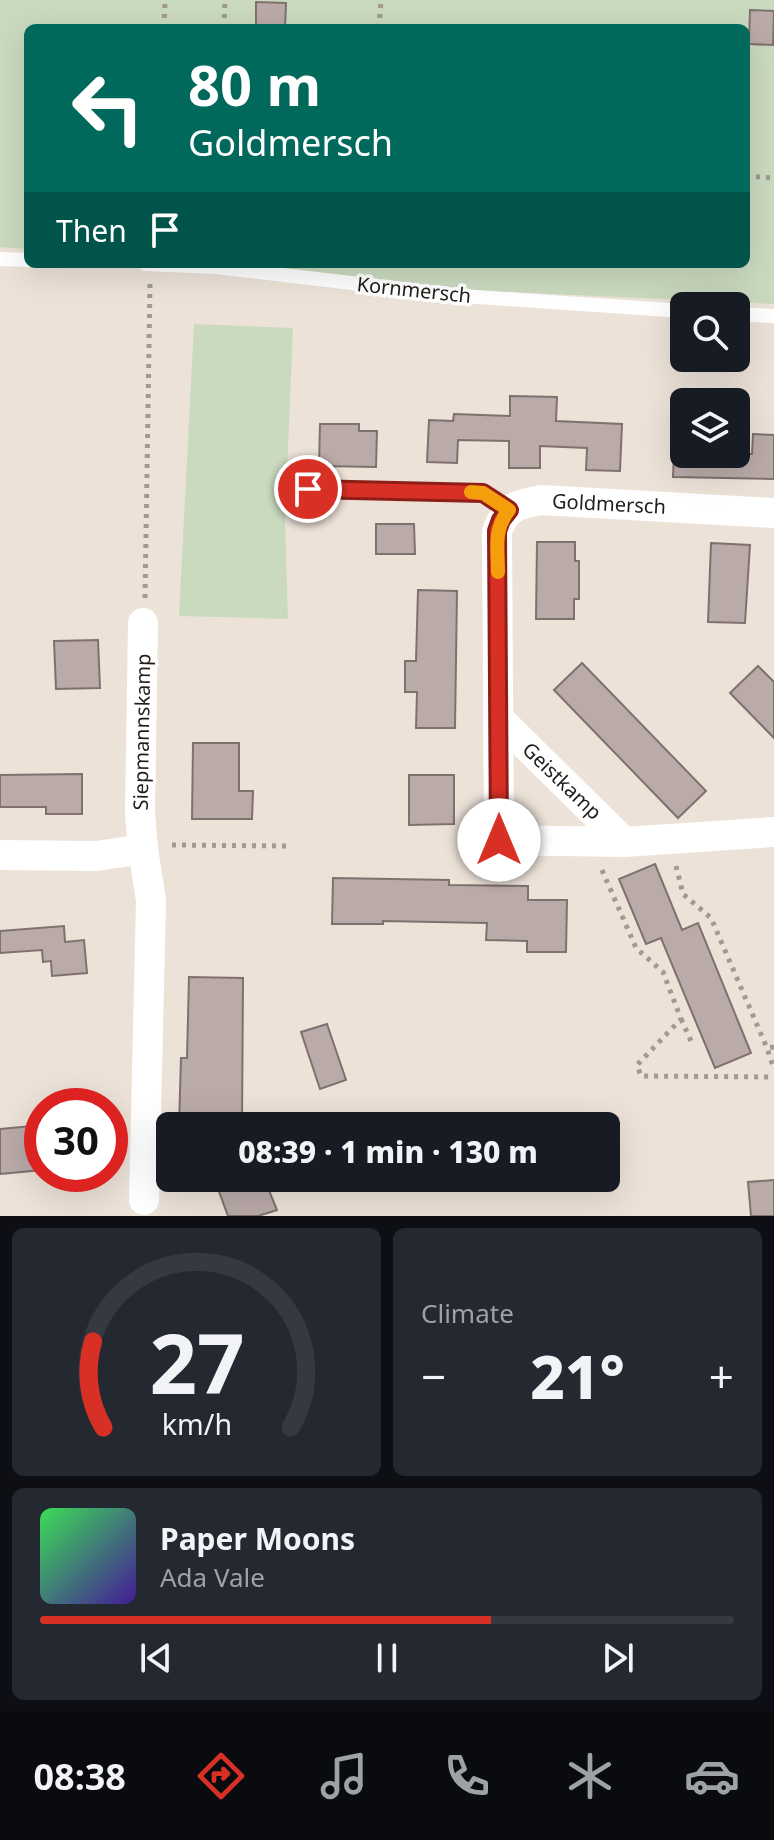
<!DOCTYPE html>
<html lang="en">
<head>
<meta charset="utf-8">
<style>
  body { margin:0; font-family:"Noto Sans",sans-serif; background:#242831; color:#f1f3f6; height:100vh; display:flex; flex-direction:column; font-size:30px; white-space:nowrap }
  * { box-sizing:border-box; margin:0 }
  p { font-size:26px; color:#9ea1a6 }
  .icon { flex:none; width:44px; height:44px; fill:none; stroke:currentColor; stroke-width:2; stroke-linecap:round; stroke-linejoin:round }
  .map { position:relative; height:1216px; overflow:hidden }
  .sheet { display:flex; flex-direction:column; gap:12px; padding:12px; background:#0d0f14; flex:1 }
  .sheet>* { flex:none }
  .guide { position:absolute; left:24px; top:24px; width:726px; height:244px; border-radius:12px; box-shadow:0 8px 32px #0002; background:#00695c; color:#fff; overflow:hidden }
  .controls { position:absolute; left:670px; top:292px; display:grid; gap:16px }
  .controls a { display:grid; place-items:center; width:80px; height:80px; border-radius:12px; background:#171b24; box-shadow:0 8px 32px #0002; font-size:40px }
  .speed { position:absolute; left:24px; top:1088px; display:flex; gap:16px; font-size:40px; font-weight:700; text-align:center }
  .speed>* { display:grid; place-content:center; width:104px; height:104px; border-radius:50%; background:#171b24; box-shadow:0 8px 32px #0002; line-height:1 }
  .speed .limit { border:12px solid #d22; background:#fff; color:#111 }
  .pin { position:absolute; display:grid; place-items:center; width:68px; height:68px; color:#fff; margin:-34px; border:4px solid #fff; border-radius:50%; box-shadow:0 2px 8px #0007 }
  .me { position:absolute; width:88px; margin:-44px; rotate:0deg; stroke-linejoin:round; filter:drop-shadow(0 0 6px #0008) }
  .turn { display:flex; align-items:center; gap:28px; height:168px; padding:0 32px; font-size:36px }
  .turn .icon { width:104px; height:104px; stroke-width:2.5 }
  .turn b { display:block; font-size:56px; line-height:68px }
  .then { display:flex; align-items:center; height:76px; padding:0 32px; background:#0003; gap:16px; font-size:30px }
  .big { font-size:60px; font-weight:800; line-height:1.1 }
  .sheet .widget { flex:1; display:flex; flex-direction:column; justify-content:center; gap:12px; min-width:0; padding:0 28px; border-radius:12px; background:#242831 }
  .sheet .dial { align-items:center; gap:0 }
  .dial svg { height:208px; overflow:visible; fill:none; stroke:#363941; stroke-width:7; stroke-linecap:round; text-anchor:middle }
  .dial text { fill:#f1f3f6; stroke:none }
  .song { display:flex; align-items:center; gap:24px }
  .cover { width:96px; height:96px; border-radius:12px; background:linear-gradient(135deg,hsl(130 70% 55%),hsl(260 70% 35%)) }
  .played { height:8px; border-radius:4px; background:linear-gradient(90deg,#d93025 65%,#363941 65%) }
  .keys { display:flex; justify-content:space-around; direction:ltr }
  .heat { display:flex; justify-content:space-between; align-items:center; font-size:44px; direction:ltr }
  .sheet .tiles { flex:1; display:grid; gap:12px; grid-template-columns:1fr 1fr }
  .widget:last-child { grid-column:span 2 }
  .trip { position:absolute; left:156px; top:1112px; width:464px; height:80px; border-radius:12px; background:#171b24; box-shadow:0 8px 32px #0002; font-weight:800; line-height:80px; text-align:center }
  .menu { display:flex; height:128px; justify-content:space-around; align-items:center; background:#090b0e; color:#9ea1a6 }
  .menu .icon { width:56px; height:56px }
  .menu .current { color:#d93025 }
  .menu b { font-size:36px; color:#f1f3f6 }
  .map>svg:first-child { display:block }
  .green { fill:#cadabf }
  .building { fill:#baaba9; stroke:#7e716e; stroke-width:2 }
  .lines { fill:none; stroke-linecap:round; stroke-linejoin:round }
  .path { stroke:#a19a92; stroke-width:5; stroke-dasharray:4 6; stroke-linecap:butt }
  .service { stroke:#fff; stroke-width:14 }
  .minor { stroke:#fff; stroke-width:30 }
  .route-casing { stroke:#8d1f18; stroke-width:20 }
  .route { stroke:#d93025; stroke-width:14 }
  .slow { stroke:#f59e0b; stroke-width:14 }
  .labels { text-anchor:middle; stroke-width:7; stroke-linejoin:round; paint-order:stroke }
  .street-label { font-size:20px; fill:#211d19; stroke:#fff }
</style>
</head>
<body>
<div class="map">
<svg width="774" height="1216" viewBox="0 0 774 1216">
  <rect width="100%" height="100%" fill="#ece2d8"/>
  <!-- green -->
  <g class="green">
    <path d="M0 0H774V304L462 290 219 264H746V28H28V249L0 247Z"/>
    <path d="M194 324 293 328 285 520 288 619 179 616Z"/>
  </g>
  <!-- building -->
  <g class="building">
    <path d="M256 2 286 3 285 28 256 27Z"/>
    <path d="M750 10 774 11 773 45 749 44Z"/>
    <path d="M510 396 557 397 556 421 622 424 620 471 586 470 587 448 540 446V468H509V441L458 440 457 463 427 462 429 420 453 421 454 414 510 416Z"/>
    <path d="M320 424H359V431H377L376 467 319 466Z"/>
    <path d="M753 434 774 435V479L673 477 674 454H752Z"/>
    <path d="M376 524H414L415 554H376Z"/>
    <path d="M537 542H575V561H579V599H574V619H536Z"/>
    <path d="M711 543 750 545 745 623 708 622Z"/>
    <path d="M418 590 457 591 455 728H416L417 692H405V661H416Z"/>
    <path d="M98 640 100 688 56 689 54 641Z"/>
    <path d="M582 663 706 791 678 818 554 690Z"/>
    <path d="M758 666 774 682V738L730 693Z"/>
    <path d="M193 743H239V791H253L252 819H192Z"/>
    <path d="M82 774V814H46V807H0V775Z"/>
    <path d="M409 775H454V824L409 825Z"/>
    <path d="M655 864 682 930 698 923 751 1053 715 1068 661 938 646 944 619 879Z"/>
    <path d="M333 878 449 880V885L528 886V900H567L566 952H527V941L486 940 487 923 383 921V924H332Z"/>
    <path d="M64 926 65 942 84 940 87 973 52 976 51 961 43 962 42 950 0 953V931Z"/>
    <path d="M189 977 243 978 242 1126H179L181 1058H187Z"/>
    <path d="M327 1024 346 1080 320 1089 301 1032Z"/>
    <path d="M42 1125V1170L0 1174V1129Z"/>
    <path d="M214 1178H264L277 1210 258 1216H228Z"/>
    <path d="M774 1180V1216H751L748 1182Z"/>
  </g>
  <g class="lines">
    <!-- path -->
    <g class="path">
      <path d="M164 28 165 0"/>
      <path d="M224 28 225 0"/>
      <path d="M379 28 381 0"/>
      <path d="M746 176 774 178"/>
      <path d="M145 598 150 284"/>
      <path d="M172 845 288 846"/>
      <path d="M676 866 683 894 711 918 767 1048"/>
      <path d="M602 870 636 948 663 972 681 1019 637 1065 641 1076 774 1077"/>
      <path d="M681 1019 691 1041"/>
      <path d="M774 1047 767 1048 774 1069"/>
    </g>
    <!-- service -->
    <g class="service">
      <path d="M0 259 28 260"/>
      <path d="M145 264 216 267 462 296 684 311"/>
      <path d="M736 314 774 316"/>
      <path d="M308 489 483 493 509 510"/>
    </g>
    <!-- minor -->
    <g class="minor">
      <path d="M774 513 541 500C518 504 506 507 497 531L499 840 624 842 774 832"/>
      <path d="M143 623 140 813 143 849 151 900 144 1200"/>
      <path d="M500 720 624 842"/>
      <path d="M0 855 97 856 143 849"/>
    </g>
  </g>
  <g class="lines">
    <!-- route casing -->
    <g class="route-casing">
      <path id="route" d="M308 489 483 493 509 510 501 520 497 531 499 840"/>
    </g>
    <!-- route -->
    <use href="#route" class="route"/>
    <!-- slow -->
    <path class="slow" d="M471 492 483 493 509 510C493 530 498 548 498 572"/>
  </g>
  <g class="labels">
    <!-- street labels -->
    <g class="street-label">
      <text transform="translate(414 290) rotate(6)" y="7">Kornmersch</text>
      <text transform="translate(609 504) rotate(3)" y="7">Goldmersch</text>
      <text transform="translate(142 732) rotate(-89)" y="7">Siepmannskamp</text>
      <text transform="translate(562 781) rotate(44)" y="7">Geistkamp</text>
    </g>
  </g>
</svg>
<div class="controls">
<a><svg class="icon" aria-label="search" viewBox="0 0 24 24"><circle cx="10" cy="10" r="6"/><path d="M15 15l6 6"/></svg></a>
<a><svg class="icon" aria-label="layers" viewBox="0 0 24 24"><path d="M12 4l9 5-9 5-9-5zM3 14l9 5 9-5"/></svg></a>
</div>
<div class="speed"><div class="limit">30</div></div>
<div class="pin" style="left:308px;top:489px;background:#d93025"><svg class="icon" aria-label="arrive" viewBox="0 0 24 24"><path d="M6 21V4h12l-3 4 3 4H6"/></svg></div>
<svg class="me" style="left:499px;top:840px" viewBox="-20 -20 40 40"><circle r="19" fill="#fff"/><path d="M0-13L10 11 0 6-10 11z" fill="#d93025"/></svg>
<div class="trip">08:39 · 1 min · 130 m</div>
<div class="guide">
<div class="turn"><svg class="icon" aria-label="left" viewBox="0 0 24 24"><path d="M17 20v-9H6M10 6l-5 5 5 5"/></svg><div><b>80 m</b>Goldmersch</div></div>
<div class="then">Then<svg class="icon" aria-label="arrive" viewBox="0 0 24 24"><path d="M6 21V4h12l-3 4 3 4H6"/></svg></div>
</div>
</div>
<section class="sheet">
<div class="tiles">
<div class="widget dial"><svg viewBox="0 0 100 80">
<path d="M14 69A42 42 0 1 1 86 69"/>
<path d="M14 69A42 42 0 0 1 10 36" stroke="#d93025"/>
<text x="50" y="56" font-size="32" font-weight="700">27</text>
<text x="50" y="72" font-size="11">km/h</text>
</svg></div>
<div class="widget"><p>Climate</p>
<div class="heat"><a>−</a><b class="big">21°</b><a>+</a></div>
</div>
<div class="widget">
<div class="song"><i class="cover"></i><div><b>Paper Moons</b><p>Ada Vale</p></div></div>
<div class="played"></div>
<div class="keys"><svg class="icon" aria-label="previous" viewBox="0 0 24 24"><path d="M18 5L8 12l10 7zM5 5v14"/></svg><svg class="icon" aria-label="pause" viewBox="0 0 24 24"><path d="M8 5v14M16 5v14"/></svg><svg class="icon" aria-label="next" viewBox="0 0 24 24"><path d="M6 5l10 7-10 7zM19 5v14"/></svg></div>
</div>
</div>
</section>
<nav class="menu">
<b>08:38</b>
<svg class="icon current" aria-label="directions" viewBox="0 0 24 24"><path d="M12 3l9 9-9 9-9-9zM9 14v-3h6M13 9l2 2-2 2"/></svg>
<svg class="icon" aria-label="music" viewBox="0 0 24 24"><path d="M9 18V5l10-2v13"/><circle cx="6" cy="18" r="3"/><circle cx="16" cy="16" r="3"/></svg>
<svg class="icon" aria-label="phone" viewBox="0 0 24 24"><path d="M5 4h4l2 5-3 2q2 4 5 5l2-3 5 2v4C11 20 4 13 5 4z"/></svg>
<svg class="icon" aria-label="climate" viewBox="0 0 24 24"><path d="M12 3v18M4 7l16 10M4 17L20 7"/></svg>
<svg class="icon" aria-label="car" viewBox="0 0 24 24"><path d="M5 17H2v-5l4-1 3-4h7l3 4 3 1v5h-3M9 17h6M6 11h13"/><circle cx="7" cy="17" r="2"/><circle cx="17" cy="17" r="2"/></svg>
</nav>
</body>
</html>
